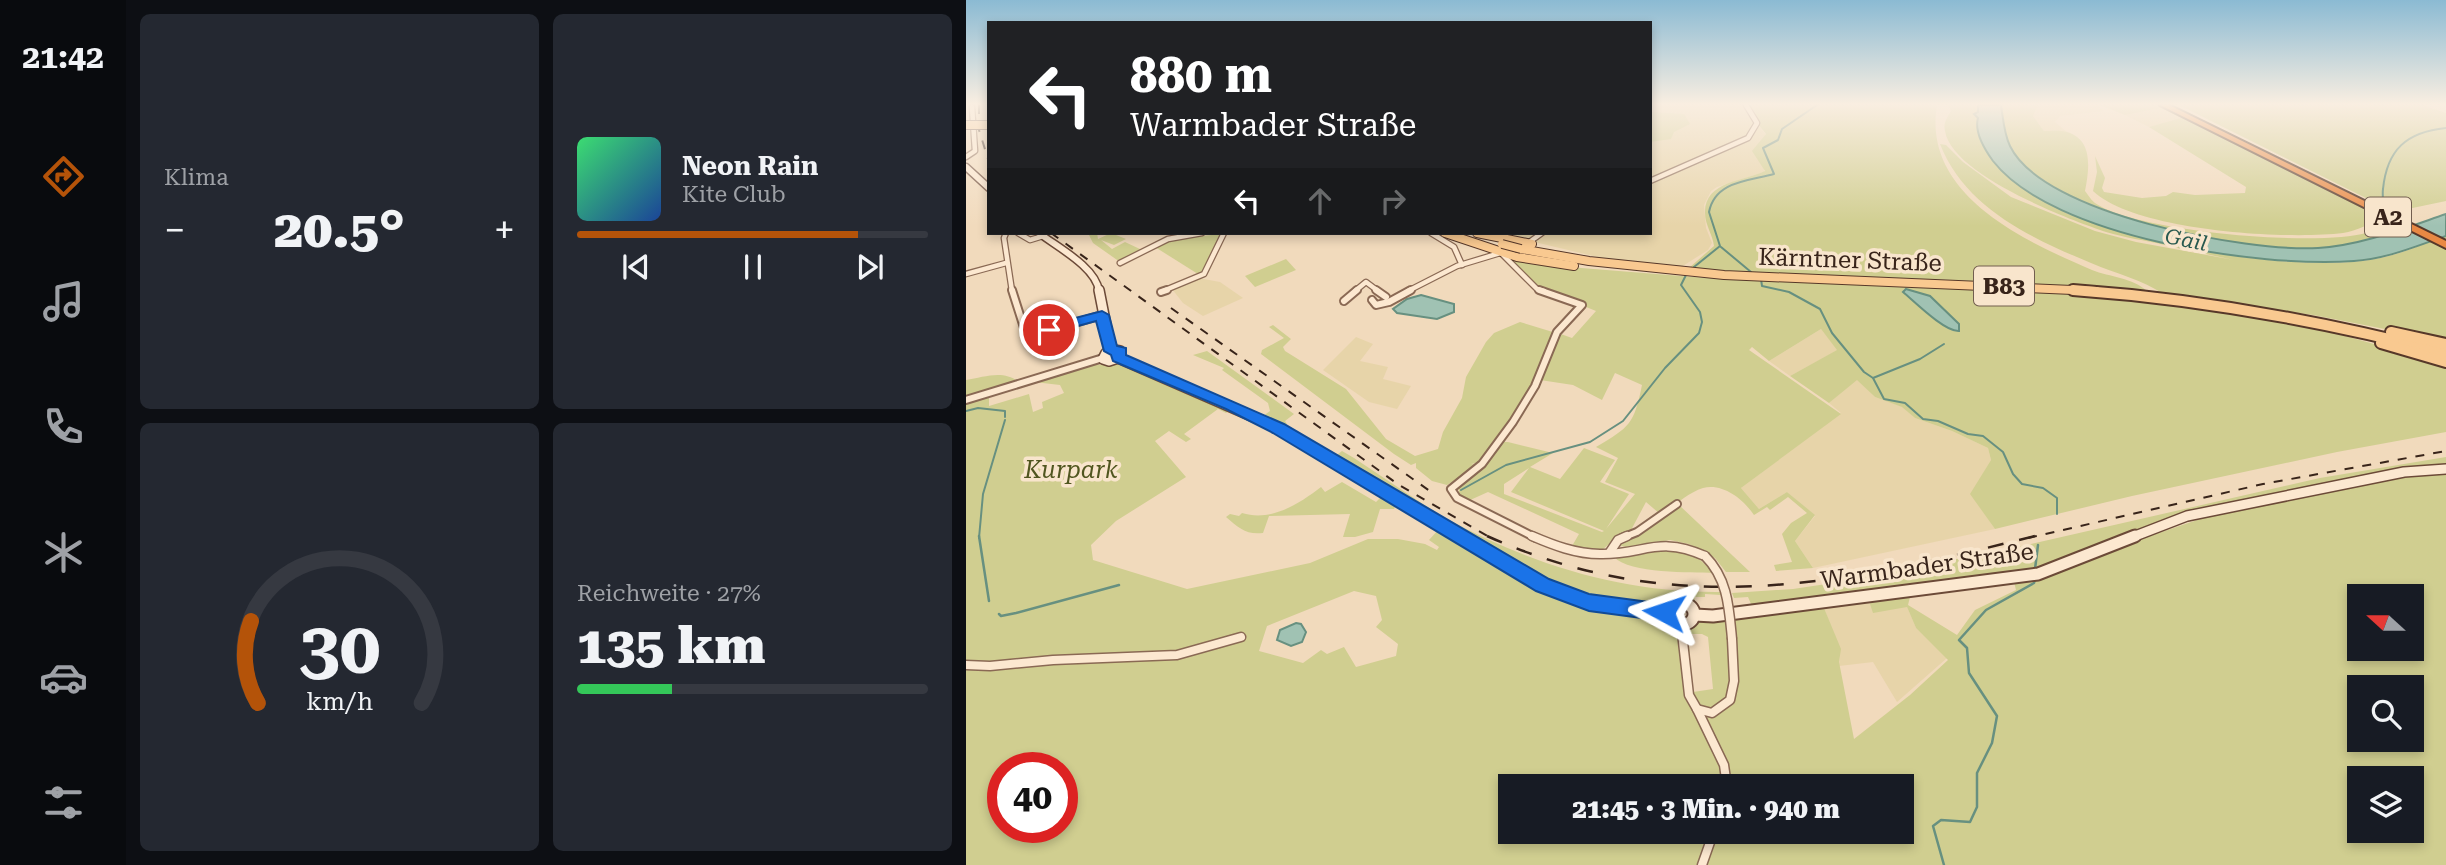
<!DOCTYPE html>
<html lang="de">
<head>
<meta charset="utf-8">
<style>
  body { margin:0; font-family:"Roboto Serif",serif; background:#242831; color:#f1f3f6; height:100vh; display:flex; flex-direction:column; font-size:26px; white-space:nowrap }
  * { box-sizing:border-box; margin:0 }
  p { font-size:23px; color:#9ea1a6 }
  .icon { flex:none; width:38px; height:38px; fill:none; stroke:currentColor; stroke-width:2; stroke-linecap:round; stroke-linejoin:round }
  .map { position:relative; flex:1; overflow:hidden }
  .side { display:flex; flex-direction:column; gap:14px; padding:14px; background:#0d0f14; width:840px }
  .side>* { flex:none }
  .guide { position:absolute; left:21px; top:21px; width:665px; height:214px; border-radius:0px; box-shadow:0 4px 10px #0003; background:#202124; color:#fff; overflow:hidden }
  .needle { width:46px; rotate:291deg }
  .buttons { position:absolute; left:1381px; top:584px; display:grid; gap:14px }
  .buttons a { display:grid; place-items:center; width:77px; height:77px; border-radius:0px; background:#171b24; box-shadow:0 4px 10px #0003; font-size:35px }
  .speed { position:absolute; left:21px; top:752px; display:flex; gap:14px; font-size:35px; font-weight:700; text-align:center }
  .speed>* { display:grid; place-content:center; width:91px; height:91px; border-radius:50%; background:#171b24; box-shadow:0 4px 10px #0003; line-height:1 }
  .speed .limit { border:10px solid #d22; background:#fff; color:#111 }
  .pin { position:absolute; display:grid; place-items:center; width:60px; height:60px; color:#fff; margin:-30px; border:4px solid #fff; border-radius:50%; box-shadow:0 2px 7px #0007 }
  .me { position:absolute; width:77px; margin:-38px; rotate:275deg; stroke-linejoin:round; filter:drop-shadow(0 0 5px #0008) }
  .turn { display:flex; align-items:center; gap:24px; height:147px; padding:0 28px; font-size:32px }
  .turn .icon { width:91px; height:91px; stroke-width:2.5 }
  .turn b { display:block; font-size:49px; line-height:60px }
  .lanes { display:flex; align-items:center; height:66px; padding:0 28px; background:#0003; justify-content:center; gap:35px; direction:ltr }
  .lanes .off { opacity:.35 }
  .big { font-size:52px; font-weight:800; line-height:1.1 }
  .side .tile { flex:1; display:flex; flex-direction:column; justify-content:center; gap:10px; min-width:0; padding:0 24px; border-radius:10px; background:#242831 }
  .side .dial { align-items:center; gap:0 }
  .dial svg { height:182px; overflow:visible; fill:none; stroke:#363941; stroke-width:7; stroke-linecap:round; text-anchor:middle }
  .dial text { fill:#f1f3f6; stroke:none }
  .song { display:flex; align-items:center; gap:21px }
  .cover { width:84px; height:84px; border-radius:10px; background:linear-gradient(135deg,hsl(140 70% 55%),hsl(220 70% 35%)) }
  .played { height:7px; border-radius:4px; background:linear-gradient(90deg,#b45309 80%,#363941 80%) }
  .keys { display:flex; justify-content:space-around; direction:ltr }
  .heat { display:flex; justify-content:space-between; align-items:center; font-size:38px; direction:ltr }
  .charge { height:10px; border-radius:5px; background:linear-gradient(90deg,#34c759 27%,#363941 0) }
  .side .tiles { flex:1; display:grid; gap:14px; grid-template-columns:repeat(2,1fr) }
  .trip { position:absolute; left:532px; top:774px; width:416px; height:70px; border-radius:0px; background:#171b24; box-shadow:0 4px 10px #0003; font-weight:800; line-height:70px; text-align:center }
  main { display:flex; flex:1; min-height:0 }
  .tab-bar { display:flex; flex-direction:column; width:126px; justify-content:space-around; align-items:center; background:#090b0e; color:#9ea1a6 }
  .tab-bar .icon { width:49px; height:49px }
  .tab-bar .on { color:#b45309 }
  .tab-bar b { font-size:32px; color:#f1f3f6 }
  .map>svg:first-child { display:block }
  .farmland { fill:#e7d4a9 }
  .green { fill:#d0ce90; fill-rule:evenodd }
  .water { fill:#a0c2b3; stroke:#679080; stroke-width:2 }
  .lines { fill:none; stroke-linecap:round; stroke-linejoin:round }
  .stream-far1 { stroke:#679080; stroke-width:2 }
  .stream { stroke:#679080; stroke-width:2.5 }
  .street-far2-casing { stroke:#8a6954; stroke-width:7 }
  .street-far1-casing { stroke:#8a6954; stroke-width:10 }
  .street-casing { stroke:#8a6954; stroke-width:11 }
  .secondary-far2-casing { stroke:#6c4a38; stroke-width:9 }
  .secondary-far1-casing { stroke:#6c4a38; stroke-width:12 }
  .secondary-casing { stroke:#6c4a38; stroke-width:15 }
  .primary-far1-casing { stroke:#573829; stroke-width:10 }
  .primary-casing { stroke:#573829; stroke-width:14 }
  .highway-casing { stroke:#573829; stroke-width:4 }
  .street-far2 { stroke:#fce8d0; stroke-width:4.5 }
  .street-far1 { stroke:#fce8d0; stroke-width:6 }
  .street { stroke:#fce8d0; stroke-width:8 }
  .secondary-far2 { stroke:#fce8d0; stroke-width:6 }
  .secondary-far1 { stroke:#fce8d0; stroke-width:9 }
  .secondary { stroke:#fce8d0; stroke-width:11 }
  .primary-far1 { stroke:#f9c990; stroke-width:8 }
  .primary { stroke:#f9c990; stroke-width:10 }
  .highway { fill:#e98944; fill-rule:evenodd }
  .rail-far1 { stroke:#38241a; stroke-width:2; stroke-dasharray:9 9; stroke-linecap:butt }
  .rail { stroke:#38241a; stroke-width:2.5; stroke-dasharray:16 16; stroke-linecap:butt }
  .street-bridge-casing { stroke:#8a6954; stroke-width:11; stroke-linecap:butt }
  .primary-bridge-casing { stroke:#573829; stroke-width:10; stroke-linecap:butt }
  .street-bridge { stroke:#fce8d0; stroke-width:8 }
  .primary-bridge { stroke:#f9c990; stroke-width:8 }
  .route { fill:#1a73e8; stroke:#114b97; stroke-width:2 }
  .labels { text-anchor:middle; stroke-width:7; stroke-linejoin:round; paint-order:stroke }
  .far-water-label { font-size:21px; font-style:italic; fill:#28594f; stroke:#f8e5cc }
  .shield { fill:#f8e5cc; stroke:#725e4f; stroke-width:2 }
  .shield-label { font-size:23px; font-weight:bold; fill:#38241a }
  .street-label { font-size:24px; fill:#38241a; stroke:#f8e5cc }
  .park-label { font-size:24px; font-style:italic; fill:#50561f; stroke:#f8e5cc }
</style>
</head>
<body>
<main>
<nav class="tab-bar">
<b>21:42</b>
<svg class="icon on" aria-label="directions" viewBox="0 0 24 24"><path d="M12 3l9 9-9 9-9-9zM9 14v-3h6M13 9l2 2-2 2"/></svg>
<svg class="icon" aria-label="music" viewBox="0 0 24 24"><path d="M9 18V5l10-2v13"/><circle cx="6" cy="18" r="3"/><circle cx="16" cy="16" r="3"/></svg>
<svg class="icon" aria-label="phone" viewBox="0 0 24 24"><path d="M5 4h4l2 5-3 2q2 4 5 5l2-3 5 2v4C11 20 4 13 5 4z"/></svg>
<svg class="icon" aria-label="climate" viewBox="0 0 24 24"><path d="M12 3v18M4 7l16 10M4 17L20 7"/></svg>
<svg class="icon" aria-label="car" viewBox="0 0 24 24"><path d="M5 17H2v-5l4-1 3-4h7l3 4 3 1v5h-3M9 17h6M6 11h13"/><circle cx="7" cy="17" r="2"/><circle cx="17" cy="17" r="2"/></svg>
<svg class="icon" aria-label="filters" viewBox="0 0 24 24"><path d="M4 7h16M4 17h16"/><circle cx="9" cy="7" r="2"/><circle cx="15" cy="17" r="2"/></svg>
</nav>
<section class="side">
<div class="tiles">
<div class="tile"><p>Klima</p>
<div class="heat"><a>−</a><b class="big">20.5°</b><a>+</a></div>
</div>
<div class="tile">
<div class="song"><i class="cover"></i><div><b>Neon Rain</b><p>Kite Club</p></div></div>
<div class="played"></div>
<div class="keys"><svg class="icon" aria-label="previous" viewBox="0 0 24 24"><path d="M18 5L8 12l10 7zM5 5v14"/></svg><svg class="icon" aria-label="pause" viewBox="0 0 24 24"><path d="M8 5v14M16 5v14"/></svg><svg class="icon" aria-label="next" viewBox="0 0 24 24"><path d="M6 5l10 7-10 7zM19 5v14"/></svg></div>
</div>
<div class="tile dial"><svg viewBox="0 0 100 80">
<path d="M14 69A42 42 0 1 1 86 69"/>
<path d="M14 69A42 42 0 0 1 11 33" stroke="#b45309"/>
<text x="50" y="56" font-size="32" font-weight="700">30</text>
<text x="50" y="72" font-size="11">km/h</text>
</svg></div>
<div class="tile"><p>Reichweite · 27%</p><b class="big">135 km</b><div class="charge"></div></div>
</div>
</section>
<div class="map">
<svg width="1480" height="865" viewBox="0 0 1480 865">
  <rect width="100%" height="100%" fill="#f1dabc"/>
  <!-- farmland -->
  <g class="farmland">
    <path d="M684 105H776L800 135 798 172 751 187 745 191 738 205 740 228 746 243 742 250 712 269 665 265 531 233H684Z"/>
    <path d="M1072 105H1131L1138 111 1094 116 1089 122 1101 132 1078 131 1067 116Z"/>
    <path d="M1194 108 1216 119 1183 127 1159 115Z"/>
    <path d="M232 278 254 282 277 298 237 316 217 303 206 289Z"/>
    <path d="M855 329 872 350 824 376 803 361Z"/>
    <path d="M390 337 407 344 394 361 422 367 417 379 445 386 431 409 403 402 357 370Z"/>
    <path d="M891 379 909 397 937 407 949 418 986 431 1022 448 1025 460 1005 494 1029 529 847 568 829 541 849 516 821 492 793 509 775 488 875 413 863 403Z"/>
    <path d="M903 600 941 607 950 628 981 658 931 702 907 662 873 666 874 649 858 608Z"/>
  </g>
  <!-- green -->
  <g class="green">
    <path d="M776 105H971C956 194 1056 240 1126 270 1144 277 1167 278 1181 291L985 280 792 274 723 268 748 246C747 235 739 225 739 213 738 181 779 181 799 171L786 151 800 134Z"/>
    <path d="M982 105H1012L1011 127 1016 143 1053 186 1102 214 1199 242V245C1179 240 1159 238 1140 232 1102 219 986 175 979 131 977 123 981 118 985 111Z"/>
    <path d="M1035 105H1072L1067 116 1078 131C1085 131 1095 130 1101 132 1128 140 1123 170 1119 191 1122 195 1126 201 1129 203 1170 232 1352 247 1400 233 1408 231 1416 225 1424 221L1439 228C1411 236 1384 245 1355 248 1286 254 1077 214 1044 146 1038 134 1037 118 1035 105Z"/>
    <path d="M1134 105H1194L1417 218C1404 223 1391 231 1377 233 1319 240 1169 231 1127 191L1131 172 1129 156 1139 178 1136 188 1138 192 1176 198 1200 196 1207 192 1229 195 1279 193 1280 187 1183 127 1215 118 1194 108 1159 115Z"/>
    <path d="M1213 105H1457L1480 113V201L1432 211 1423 206 1420 208Z"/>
    <path d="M684 112 718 114 724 124 708 132 705 139 684 142Z"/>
    <path d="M974 144 980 145 997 162 1045 197 1129 231 1170 242 1268 260 1202 246 1203 243C1263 258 1359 271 1419 257 1440 252 1459 243 1480 236V341L1347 315 1199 295C1175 279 1151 274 1125 263 1065 238 999 208 974 144Z"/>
    <path d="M122 233H131L132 239 145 233 160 239 148 245 135 240 146 249 159 242 176 250 154 262 127 243Z"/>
    <path d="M254 234 237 271 232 274 189 247 202 240Z"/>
    <path d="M320 259 330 270 289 287 279 276Z"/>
    <path d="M551 259 565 264 728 277 1098 293 1194 301 1271 312 1354 329 1480 364 1477 366 1480 369V432L1371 452 1166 496 1029 529 1004 494 1025 460 1022 448 986 431 949 418 936 407 909 397 891 380 863 403 824 376 871 350 855 329 803 361 786 347 783 350 875 414 775 488 793 509 821 492 849 515 829 541 847 568 810 571 808 565 826 562 816 534 825 523 841 513 822 497 804 510 801 507 788 515C777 499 757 483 737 488 721 493 708 507 694 514L680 502 664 532 649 539 636 550 606 546 613 534 522 492 502 501 493 494V485L537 442H542L587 453 564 467 594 479 618 448 649 460 634 482 663 494 640 529 669 494 639 482 652 458 630 447C664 427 668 424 676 385L649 373 636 400 607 385 574 380 592 333 606 338 630 311 576 289 546 262ZM940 289 964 296 993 324 994 330 987 331 937 290ZM563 468 545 492 638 531 636 532 538 494V484Z"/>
    <path d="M554 322 590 333 569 379 522 454 516 462 505 464 512 465 481 485 466 481 450 468V463L445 465 428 454 295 354 296 350 318 338 303 327 307 325 325 339 317 347 319 351 380 389 420 439 449 456 472 449 477 432 496 398 500 377 520 342 528 333Z"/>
    <path d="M241 351 328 414 319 421 321 424 318 426 297 416 304 411 302 403 256 370 258 368 227 355Z"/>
    <path d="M150 364 164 367 264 410 260 413 252 409 218 434 225 439 220 442 203 431 189 441 220 477 150 521 125 545 127 560 221 589 344 563 402 539H432L459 544 471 550 473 547 463 540 473 529 537 567 622 606V610L721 625 735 621 858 608 875 649 873 662 888 739 944 695 982 660 950 628 941 607 907 613 904 604 906 601 953 594 944 597 942 605 991 635 1009 610 1050 590 1048 582 1243 516 1441 474 1480 473V865H0V380C19 377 38 369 54 383L122 365ZM68 382 94 385 98 393 76 402 77 408 67 412 63 394 23 406V397ZM388 591 410 596 416 620 410 627 432 644 430 656 390 667 378 647 361 654 355 650 337 663 293 651 301 626ZM1393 597H1446V649H1393ZM722 634H736L742 637 747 689 727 692ZM1393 688H1446V740H1393ZM37 768H96V828H37ZM1393 779H1446V831H1393ZM826 780 820 786H936V831H544V786H767L768 782 793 786Z"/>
    <path d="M376 451 388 458 466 510 463 511 371 455Z"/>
    <path d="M1480 457V467L1205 518 1077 569 776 608 785 604 782 597 768 598 766 593 827 589 887 580 1065 544 1354 478Z"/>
    <path d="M376 482 410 502 415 497 430 505 428 509H414L407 532 389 537H377L384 514 303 516 297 533C280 535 273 528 260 517L264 514 273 516 276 513C305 522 333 504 355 487L359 492Z"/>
    <path d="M713 505 784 572H760L749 558 723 544 704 540 660 547 652 545 655 539Z"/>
    <path d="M485 521C569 566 659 593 755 592V595L739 594V597H729V604C713 600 697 607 680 606 657 604 636 597 614 591L610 595 597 591 480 526Z"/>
    <path d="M704 546 730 556 748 573C725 572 664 574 648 557Z"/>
  </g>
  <!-- water -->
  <g class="water">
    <path d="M1012 105H1035C1037 118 1038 134 1044 146 1077 215 1282 252 1352 248 1396 245 1439 228 1480 214V236C1450 246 1421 259 1388 261 1295 268 1087 238 1027 161 1019 150 1008 132 1012 118L1008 114 1012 112Z"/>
    <path d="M940 289 964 296 993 324V331C979 332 949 302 937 292Z"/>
    <path d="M455 295 488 304V312L471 319 431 313 427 309 441 299Z"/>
    <path d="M330 623 335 624 340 632 336 642 325 646 311 640 314 630Z"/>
  </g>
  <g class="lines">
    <!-- stream-far1 -->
    <g class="stream-far1">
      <path d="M1417 211C1418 204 1416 196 1417 189 1421 150 1440 132 1480 128"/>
      <path d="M1416 216 1433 231"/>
      <path d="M755 247 785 272"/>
      <path d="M728 267 754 246 743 212C749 181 782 181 808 174L797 148 812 140 816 129 851 105"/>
      <path d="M795 279 796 286 823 292 854 309 866 333 898 372 907 378 918 399 939 403 957 419 972 421 1002 434 1017 436 1037 452 1047 474 1056 484 1077 488 1091 498V514"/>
      <path d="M907 378 954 359 978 344"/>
      <path d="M0 411 12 408 39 411V417"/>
      <path d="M495 490 540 465 624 442 657 421 699 368 733 333 736 322 734 312 715 285 721 273"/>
      <path d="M13 538 17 494 39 420"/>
    </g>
    <!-- stream -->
    <g class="stream">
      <path d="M13 536 23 601"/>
      <path d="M1069 569 1072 545"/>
      <path d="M33 614 35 616 50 613 153 585"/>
      <path d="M978 865 967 826 975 820 1004 822 1011 807V773L1026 743 1031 716 1003 673 1001 648 993 640 1020 610 1068 583 1069 579"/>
    </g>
    <!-- street-far2 casing -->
    <g class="street-far2-casing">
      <g id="street-far2">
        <path d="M0 157 9 151 6 107"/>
        <path d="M684 181 782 138 791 123 780 105"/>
        <path d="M40 233 38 238 46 291"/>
        <path d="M52 233 64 240 77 236"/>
        <path d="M465 233 488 247 496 265"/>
        <path d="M562 243 576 233"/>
        <path d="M535 253 571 289 578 291"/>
        <path d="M154 263 202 239 236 233"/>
        <path d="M0 274 40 263"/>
        <path d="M197 291 238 274 258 233"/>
        <path d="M389 291 400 282 412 291"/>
        <path d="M442 291 491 266 534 253"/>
      </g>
    </g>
    <!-- street-far1 casing -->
    <g class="street-far1-casing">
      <g id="street-far1">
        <path d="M46 290 61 337 136 315"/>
        <path d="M410 290 420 297"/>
        <path d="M195 292 201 290"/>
        <path d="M406 300 410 305 423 302 445 290"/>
        <path d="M378 301 391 290"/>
        <path d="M0 400 137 358"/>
        <path d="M570 538 491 498 485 489 516 464 547 422 569 386 591 332 616 305 573 290"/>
        <path d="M656 538 671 532 711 504"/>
      </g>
    </g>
    <!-- street casing -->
    <g class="street-casing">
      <g id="street">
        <path d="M566 536C587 545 610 554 634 554 678 555 692 535 739 556"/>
        <path d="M644 552 652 540 661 536"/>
        <path d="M715 624 723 695 731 709 746 713 764 700 768 681 766 639"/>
        <path d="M0 665 24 666 87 660 211 655 275 637"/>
        <path d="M731 709 758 765 761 786"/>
        <path d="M736 865 748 831"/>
      </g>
    </g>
    <!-- secondary-far2 casing -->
    <g class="secondary-far2-casing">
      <g id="secondary-far2">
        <path d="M0 167 23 188"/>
        <path d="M73 233C91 247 130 267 133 291"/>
      </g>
    </g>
    <!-- secondary-far1 casing -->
    <g class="secondary-far1-casing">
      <g id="secondary-far1">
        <path d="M133 290 145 351"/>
        <path d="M148 350 154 351 152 358 143 361 137 359 140 353Z"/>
        <path d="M152 358 313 428 498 538"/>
        <path d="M1164 538 1221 516 1438 472 1480 469"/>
      </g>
    </g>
    <!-- secondary casing -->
    <g class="secondary-casing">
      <g id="secondary">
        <path d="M495 536 576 585 623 602 707 613"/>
        <circle cx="718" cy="614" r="10"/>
        <path d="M729 615 747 616 1072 574 1169 536"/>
      </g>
    </g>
    <!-- primary-far1 casing -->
    <g class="primary-far1-casing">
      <g id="primary-far1">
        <path d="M479 233 551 257 608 266"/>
        <path d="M511 233 566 244"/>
        <path d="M555 249 623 261 758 275 1130 291"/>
      </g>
    </g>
    <!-- primary casing -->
    <g class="primary-casing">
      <g id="primary">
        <path d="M1107 290C1234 299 1357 321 1480 353"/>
        <path d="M1425 332 1480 344"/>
        <path d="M1415 343 1480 362"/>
      </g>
    </g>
    <!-- highway casing -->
    <g class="highway-casing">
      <path id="highway" d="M1194 105H1203L1480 241V248Z"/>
    </g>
    <!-- street-far2 -->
    <use href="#street-far2" class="street-far2"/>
    <!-- street-far1 -->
    <use href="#street-far1" class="street-far1"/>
    <!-- street -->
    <use href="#street" class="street"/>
    <!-- secondary-far2 -->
    <use href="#secondary-far2" class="secondary-far2"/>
    <!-- secondary-far1 -->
    <use href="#secondary-far1" class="secondary-far1"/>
    <!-- secondary -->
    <use href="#secondary" class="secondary"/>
    <!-- primary-far1 -->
    <use href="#primary-far1" class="primary-far1"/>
    <!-- primary -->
    <use href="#primary" class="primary"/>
    <!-- highway -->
    <use href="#highway" class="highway"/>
    <!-- rail-far1 -->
    <g class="rail-far1">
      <path d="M13 105V130L23 162"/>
      <path d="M85 233 433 485 525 538"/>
      <path d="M205 308 468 494"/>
      <path d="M1062 538 1297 484 1480 451"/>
    </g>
    <!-- rail -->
    <path class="rail" d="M521 536C710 621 877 584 1069 536"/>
    <!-- street-bridge casing -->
    <g class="street-bridge-casing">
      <path id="street-bridge" d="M739 556C762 579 763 608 766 639"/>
    </g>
    <!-- primary-bridge casing -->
    <g class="primary-bridge-casing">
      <g id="primary-bridge">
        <path d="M0 125H23"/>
        <path d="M536 244 555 249"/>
      </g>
    </g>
    <!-- street-bridge -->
    <use href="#street-bridge" class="street-bridge"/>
    <!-- primary-bridge -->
    <use href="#primary-bridge" class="primary-bridge"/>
  </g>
  <!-- sky -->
  <linearGradient id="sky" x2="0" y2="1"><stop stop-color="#8bbad3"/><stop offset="0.46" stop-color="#f9eee1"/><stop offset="1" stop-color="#f9eee1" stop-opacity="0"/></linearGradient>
  <rect width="1480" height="226" fill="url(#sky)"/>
  <!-- route -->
  <path class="route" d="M136 311 143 315 151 346 160 348V355L318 424 583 579 623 594 698 604 705 606 708 612 705 618 698 621 623 611 570 591 307 433 260 409 147 361 145 355 138 351 130 321 83 334 76 330 78 326Z"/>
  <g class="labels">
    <!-- far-water labels -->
    <g class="far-water-label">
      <text transform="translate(1220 240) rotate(11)" y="7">Gail</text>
    </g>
    <!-- shield labels -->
    <g class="shield">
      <rect x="1399" y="197.5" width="46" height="39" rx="5"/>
      <rect x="1008" y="266.5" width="60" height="39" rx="5"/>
    </g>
    <g class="shield-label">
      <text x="1422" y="225">A2</text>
      <text x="1038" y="294">B83</text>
    </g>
    <!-- street labels -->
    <g class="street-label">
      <text transform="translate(884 260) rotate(2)" y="8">Kärntner Straße</text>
      <text transform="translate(961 566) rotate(-8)" y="8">Warmbader Straße</text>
    </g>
    <!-- park labels -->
    <g class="park-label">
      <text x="105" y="478">Kurpark</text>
    </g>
  </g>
</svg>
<div class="buttons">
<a><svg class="needle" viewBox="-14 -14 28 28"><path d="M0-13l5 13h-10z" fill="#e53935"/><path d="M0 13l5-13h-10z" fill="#9ea1a6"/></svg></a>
<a><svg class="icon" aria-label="search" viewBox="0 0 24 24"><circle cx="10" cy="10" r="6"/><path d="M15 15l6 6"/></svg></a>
<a><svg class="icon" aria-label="layers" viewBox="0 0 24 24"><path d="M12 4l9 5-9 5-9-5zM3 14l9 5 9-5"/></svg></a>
</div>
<div class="speed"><div class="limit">40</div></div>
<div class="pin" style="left:83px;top:330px;background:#d93025"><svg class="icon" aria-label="arrive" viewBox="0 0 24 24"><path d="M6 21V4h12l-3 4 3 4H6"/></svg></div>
<svg class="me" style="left:698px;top:612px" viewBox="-20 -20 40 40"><path d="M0-17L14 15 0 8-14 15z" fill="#1a73e8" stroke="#fff" stroke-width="4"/></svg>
<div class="trip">21:45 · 3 Min. · 940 m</div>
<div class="guide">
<div class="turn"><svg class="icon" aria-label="left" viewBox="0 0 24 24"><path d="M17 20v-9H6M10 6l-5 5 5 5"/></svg><div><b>880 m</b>Warmbader Straße</div></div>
<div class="lanes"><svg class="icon" aria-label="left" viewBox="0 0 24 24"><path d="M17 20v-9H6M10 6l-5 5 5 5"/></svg><svg class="icon off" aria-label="ahead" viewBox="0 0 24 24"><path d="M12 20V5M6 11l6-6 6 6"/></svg><svg class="icon off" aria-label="right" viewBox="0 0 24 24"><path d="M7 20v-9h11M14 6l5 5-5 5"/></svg></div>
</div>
</div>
</main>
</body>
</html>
